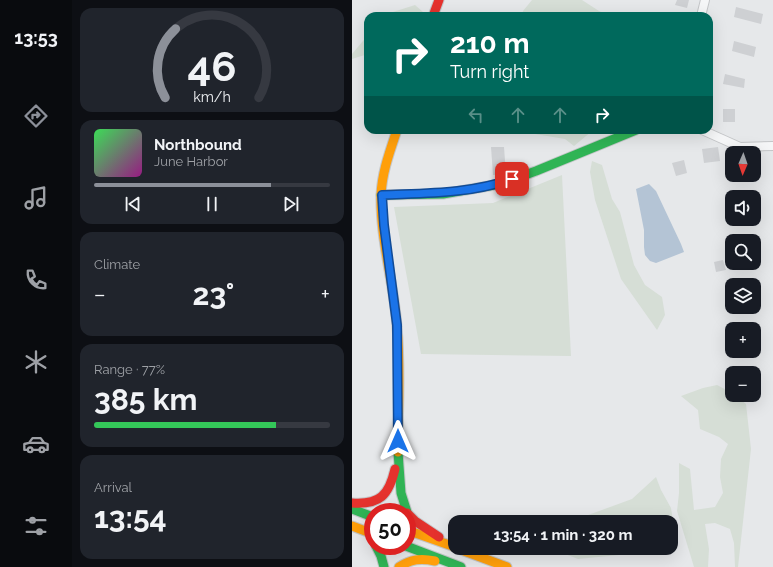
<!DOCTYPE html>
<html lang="en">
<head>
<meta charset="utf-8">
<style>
  body { margin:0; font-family:Raleway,sans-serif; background:#20242c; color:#f1f3f6; height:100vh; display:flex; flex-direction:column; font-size:15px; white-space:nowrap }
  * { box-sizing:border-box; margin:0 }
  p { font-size:13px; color:#9ea1a6 }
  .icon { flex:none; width:22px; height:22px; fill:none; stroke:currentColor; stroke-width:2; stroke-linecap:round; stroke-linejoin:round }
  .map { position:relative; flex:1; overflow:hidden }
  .sheet { display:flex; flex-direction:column; gap:8px; padding:8px; background:#0d0f14; width:280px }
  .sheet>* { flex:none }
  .top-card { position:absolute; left:12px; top:12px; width:349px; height:122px; border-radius:12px; box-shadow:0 4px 16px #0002; background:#00695c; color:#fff; overflow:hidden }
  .needle { width:26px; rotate:182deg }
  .fabs { position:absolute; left:373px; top:146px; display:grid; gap:8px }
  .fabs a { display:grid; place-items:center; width:36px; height:36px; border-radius:8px; background:#171b24; box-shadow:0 4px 16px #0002; font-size:20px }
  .speed { position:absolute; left:12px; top:503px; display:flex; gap:8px; font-size:20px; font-weight:700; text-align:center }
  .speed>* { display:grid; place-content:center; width:52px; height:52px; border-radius:50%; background:#171b24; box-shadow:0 4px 16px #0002; line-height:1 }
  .speed .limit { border:6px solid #d22; background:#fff; color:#111 }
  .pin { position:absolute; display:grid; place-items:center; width:34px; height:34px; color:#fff; margin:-17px; border-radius:8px; box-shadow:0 2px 6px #0006 }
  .me { position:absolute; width:44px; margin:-22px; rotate:0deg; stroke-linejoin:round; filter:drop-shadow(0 0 3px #0008) }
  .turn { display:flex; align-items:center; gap:14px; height:84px; padding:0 20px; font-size:18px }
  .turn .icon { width:52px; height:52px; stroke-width:2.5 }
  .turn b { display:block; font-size:28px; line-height:34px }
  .lanes { display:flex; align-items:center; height:38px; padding:0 20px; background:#0003; justify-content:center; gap:20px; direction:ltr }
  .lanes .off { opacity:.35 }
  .big { font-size:30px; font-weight:700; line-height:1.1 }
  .sheet .tile { flex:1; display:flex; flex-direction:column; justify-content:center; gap:6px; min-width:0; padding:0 14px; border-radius:12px; background:#20242c }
  .sheet .dial { align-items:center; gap:0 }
  .dial svg { height:104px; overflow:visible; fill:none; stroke:#363941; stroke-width:7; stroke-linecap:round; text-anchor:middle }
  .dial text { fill:#f1f3f6; stroke:none }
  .song { display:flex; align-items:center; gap:12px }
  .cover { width:48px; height:48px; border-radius:6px; background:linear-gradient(135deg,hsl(130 70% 55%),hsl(310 70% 35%)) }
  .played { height:4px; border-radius:2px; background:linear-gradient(90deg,#8c9099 75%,#363941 75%) }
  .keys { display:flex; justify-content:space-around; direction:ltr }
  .heat { display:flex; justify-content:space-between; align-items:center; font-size:22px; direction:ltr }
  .charge { height:6px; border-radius:3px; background:linear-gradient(90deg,#34c759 77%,#363941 0) }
  .trip { position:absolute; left:96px; top:515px; width:230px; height:40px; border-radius:12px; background:#171b24; box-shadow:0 4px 16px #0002; font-weight:700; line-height:40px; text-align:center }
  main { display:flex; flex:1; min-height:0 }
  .dock { display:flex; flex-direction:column; width:72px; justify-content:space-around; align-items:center; background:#090b0e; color:#9ea1a6 }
  .dock .icon { width:28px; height:28px }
  .dock .selected { color:#8c9099 }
  .dock b { font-size:18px; color:#f1f3f6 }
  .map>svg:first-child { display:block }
  .green { fill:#d6ded6 }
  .water { fill:#b4c4d5 }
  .building { fill:#ced0d3 }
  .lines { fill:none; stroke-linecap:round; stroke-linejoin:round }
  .street-casing { stroke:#c4c6c8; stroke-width:10 }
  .fast-casing { stroke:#c4c6c8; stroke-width:11 }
  .slow-casing { stroke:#c4c6c8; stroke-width:11 }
  .jam-casing { stroke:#c4c6c8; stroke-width:11 }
  .street { stroke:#f5f6f7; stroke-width:8 }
  .fast { stroke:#30b455; stroke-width:9 }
  .slow { stroke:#ff9f0a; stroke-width:9 }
  .jam { stroke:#e5322d; stroke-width:9 }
  .route-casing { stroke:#114b97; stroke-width:10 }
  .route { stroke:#1a73e8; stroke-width:7 }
</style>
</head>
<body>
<main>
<nav class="dock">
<b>13:53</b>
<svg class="icon selected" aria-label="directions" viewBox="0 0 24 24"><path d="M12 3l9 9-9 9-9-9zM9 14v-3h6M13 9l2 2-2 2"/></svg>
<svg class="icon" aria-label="music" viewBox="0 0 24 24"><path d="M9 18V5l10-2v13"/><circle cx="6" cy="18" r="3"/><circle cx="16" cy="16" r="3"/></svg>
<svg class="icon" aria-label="phone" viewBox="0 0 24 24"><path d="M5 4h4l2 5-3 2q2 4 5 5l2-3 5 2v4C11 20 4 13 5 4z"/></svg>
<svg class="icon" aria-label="climate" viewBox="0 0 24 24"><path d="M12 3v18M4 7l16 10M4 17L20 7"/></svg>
<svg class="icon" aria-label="car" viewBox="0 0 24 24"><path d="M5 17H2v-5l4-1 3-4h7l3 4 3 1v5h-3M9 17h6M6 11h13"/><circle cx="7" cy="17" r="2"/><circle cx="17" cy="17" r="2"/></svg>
<svg class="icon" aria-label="filters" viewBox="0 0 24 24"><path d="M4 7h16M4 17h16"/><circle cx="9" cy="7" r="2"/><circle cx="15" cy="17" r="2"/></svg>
</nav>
<section class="sheet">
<div class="tile dial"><svg viewBox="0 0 100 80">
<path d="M14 69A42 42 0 1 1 86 69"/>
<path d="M14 69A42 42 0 0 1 22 16" stroke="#8c9099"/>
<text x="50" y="56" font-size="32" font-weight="700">46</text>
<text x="50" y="72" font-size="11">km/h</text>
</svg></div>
<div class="tile">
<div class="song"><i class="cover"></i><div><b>Northbound</b><p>June Harbor</p></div></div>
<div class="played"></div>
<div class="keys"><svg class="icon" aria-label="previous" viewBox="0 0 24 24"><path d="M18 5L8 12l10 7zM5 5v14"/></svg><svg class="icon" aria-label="pause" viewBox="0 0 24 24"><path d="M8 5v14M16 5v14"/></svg><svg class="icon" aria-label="next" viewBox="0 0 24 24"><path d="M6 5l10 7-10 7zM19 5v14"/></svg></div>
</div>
<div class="tile"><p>Climate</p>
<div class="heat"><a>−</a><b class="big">23°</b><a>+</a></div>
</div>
<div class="tile"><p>Range · 77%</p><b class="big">385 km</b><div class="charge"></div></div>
<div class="tile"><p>Arrival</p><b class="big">13:54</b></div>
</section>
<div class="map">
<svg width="421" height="567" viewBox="0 0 421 567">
  <rect width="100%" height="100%" fill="#e6e8ea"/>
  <!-- green -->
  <g class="green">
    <path d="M180 0H230L247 11 259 16H170L171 11Z"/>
    <path d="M63 5 71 12 70 16H35L41 12Z"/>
    <path d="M16 35V54L0 59V54Z"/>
    <path d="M173 130H239L240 131 222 146 213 139 177 133Z"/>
    <path d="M240 161 250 165 260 199 268 212 282 265 293 285 310 297 313 315 305 330 269 279 243 200 238 172Z"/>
    <path d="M210 175 219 356 69 354 42 207 141 203Z"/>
    <path d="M365 385 380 393V395H383L394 404 399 449 386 567H383L382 543 378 529 363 523 353 524 357 549 356 567H342L325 511 327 493V463L338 469 342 510 363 507 371 493 368 477 369 459 376 444 367 437 348 429 346 410 329 396 351 388Z"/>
    <path d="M304 477 309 490 319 508 323 534 319 539V522H217L280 499Z"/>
    <path d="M198 548H300L267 555 226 559Z"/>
  </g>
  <!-- water -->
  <path class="water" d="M297 184 304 191 329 244 332 252 304 263 298 261 293 255 292 247V230L284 189Z"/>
  <!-- building -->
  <g class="building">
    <path d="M325 0H337L335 8 323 5Z"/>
    <path d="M384 7 411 14 409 24 382 17Z"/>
    <path d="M382 41 404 47 402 57 380 51Z"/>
    <path d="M373 74 393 79 392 88 371 84Z"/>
    <rect x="371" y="109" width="12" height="13"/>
    <path d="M139 147H152L154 174 141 175Z"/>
    <path d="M366 147 368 161 352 163 350 149Z"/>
    <path d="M332 160 335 173 324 176 320 163Z"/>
    <path d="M371 260 374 270 364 272 362 262Z"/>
  </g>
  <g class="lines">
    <!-- street casing -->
    <g class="street-casing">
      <g id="street">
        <path d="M349 16 353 0"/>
        <path d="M350 130 388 147 421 146"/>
      </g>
    </g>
    <!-- fast casing -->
    <g class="fast-casing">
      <g id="fast">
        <path d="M29 195 91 194 148 184 184 171 284 130"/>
        <path d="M46 452 49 493 55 512"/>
        <path d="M0 509 21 517"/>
        <path d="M24 546 29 556 32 567"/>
        <path d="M54 546 109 567"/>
      </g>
    </g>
    <!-- slow casing -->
    <g class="slow-casing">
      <g id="slow">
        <path d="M45 130C38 151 30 172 29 195 28 239 42 283 45 327 49 368 46 410 46 452"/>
        <path d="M0 526 21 534"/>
        <path d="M55 530 103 547"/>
        <path d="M104 548 155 567"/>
        <path d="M47 567C59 559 69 558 83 561"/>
      </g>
    </g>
    <!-- jam casing -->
    <g class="jam-casing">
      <g id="jam">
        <path d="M81 16 87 0"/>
        <path d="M0 503C28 505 37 495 43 469"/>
        <path d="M55 513 63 521 87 537"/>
      </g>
    </g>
    <!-- street -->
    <use href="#street" class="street"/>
    <!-- fast -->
    <use href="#fast" class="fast"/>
    <!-- slow -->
    <use href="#slow" class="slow"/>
    <!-- jam -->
    <use href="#jam" class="jam"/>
  </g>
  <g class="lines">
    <!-- route casing -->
    <g class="route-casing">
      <path id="route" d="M46 441 45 325 32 225 30 195C74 193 117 194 160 179"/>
    </g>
    <!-- route -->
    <use href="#route" class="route"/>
  </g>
</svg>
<div class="fabs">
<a><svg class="needle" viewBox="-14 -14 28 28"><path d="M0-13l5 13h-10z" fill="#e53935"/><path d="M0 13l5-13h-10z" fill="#9ea1a6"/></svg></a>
<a><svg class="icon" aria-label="sound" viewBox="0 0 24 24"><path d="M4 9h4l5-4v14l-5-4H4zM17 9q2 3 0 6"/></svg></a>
<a><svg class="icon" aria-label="search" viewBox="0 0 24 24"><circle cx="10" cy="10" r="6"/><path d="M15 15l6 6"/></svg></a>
<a><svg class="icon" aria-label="layers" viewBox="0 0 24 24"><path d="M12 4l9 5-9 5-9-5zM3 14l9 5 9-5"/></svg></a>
<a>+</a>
<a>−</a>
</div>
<div class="speed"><div class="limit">50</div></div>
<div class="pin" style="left:160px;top:179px;background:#d93025"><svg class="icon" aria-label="arrive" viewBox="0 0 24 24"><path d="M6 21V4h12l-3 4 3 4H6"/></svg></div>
<svg class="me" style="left:46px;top:441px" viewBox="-20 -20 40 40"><path d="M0-17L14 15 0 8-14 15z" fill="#1a73e8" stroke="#fff" stroke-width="4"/></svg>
<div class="trip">13:54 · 1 min · 320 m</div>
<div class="top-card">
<div class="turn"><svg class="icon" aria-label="right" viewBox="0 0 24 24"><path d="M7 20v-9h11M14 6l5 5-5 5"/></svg><div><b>210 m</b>Turn right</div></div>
<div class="lanes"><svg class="icon off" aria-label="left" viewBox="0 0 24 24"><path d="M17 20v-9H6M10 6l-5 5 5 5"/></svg><svg class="icon off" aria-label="ahead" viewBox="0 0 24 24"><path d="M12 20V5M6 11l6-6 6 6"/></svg><svg class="icon off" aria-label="ahead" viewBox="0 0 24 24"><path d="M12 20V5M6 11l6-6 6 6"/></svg><svg class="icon" aria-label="right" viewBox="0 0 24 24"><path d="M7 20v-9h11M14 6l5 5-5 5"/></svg></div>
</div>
</div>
</main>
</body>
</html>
